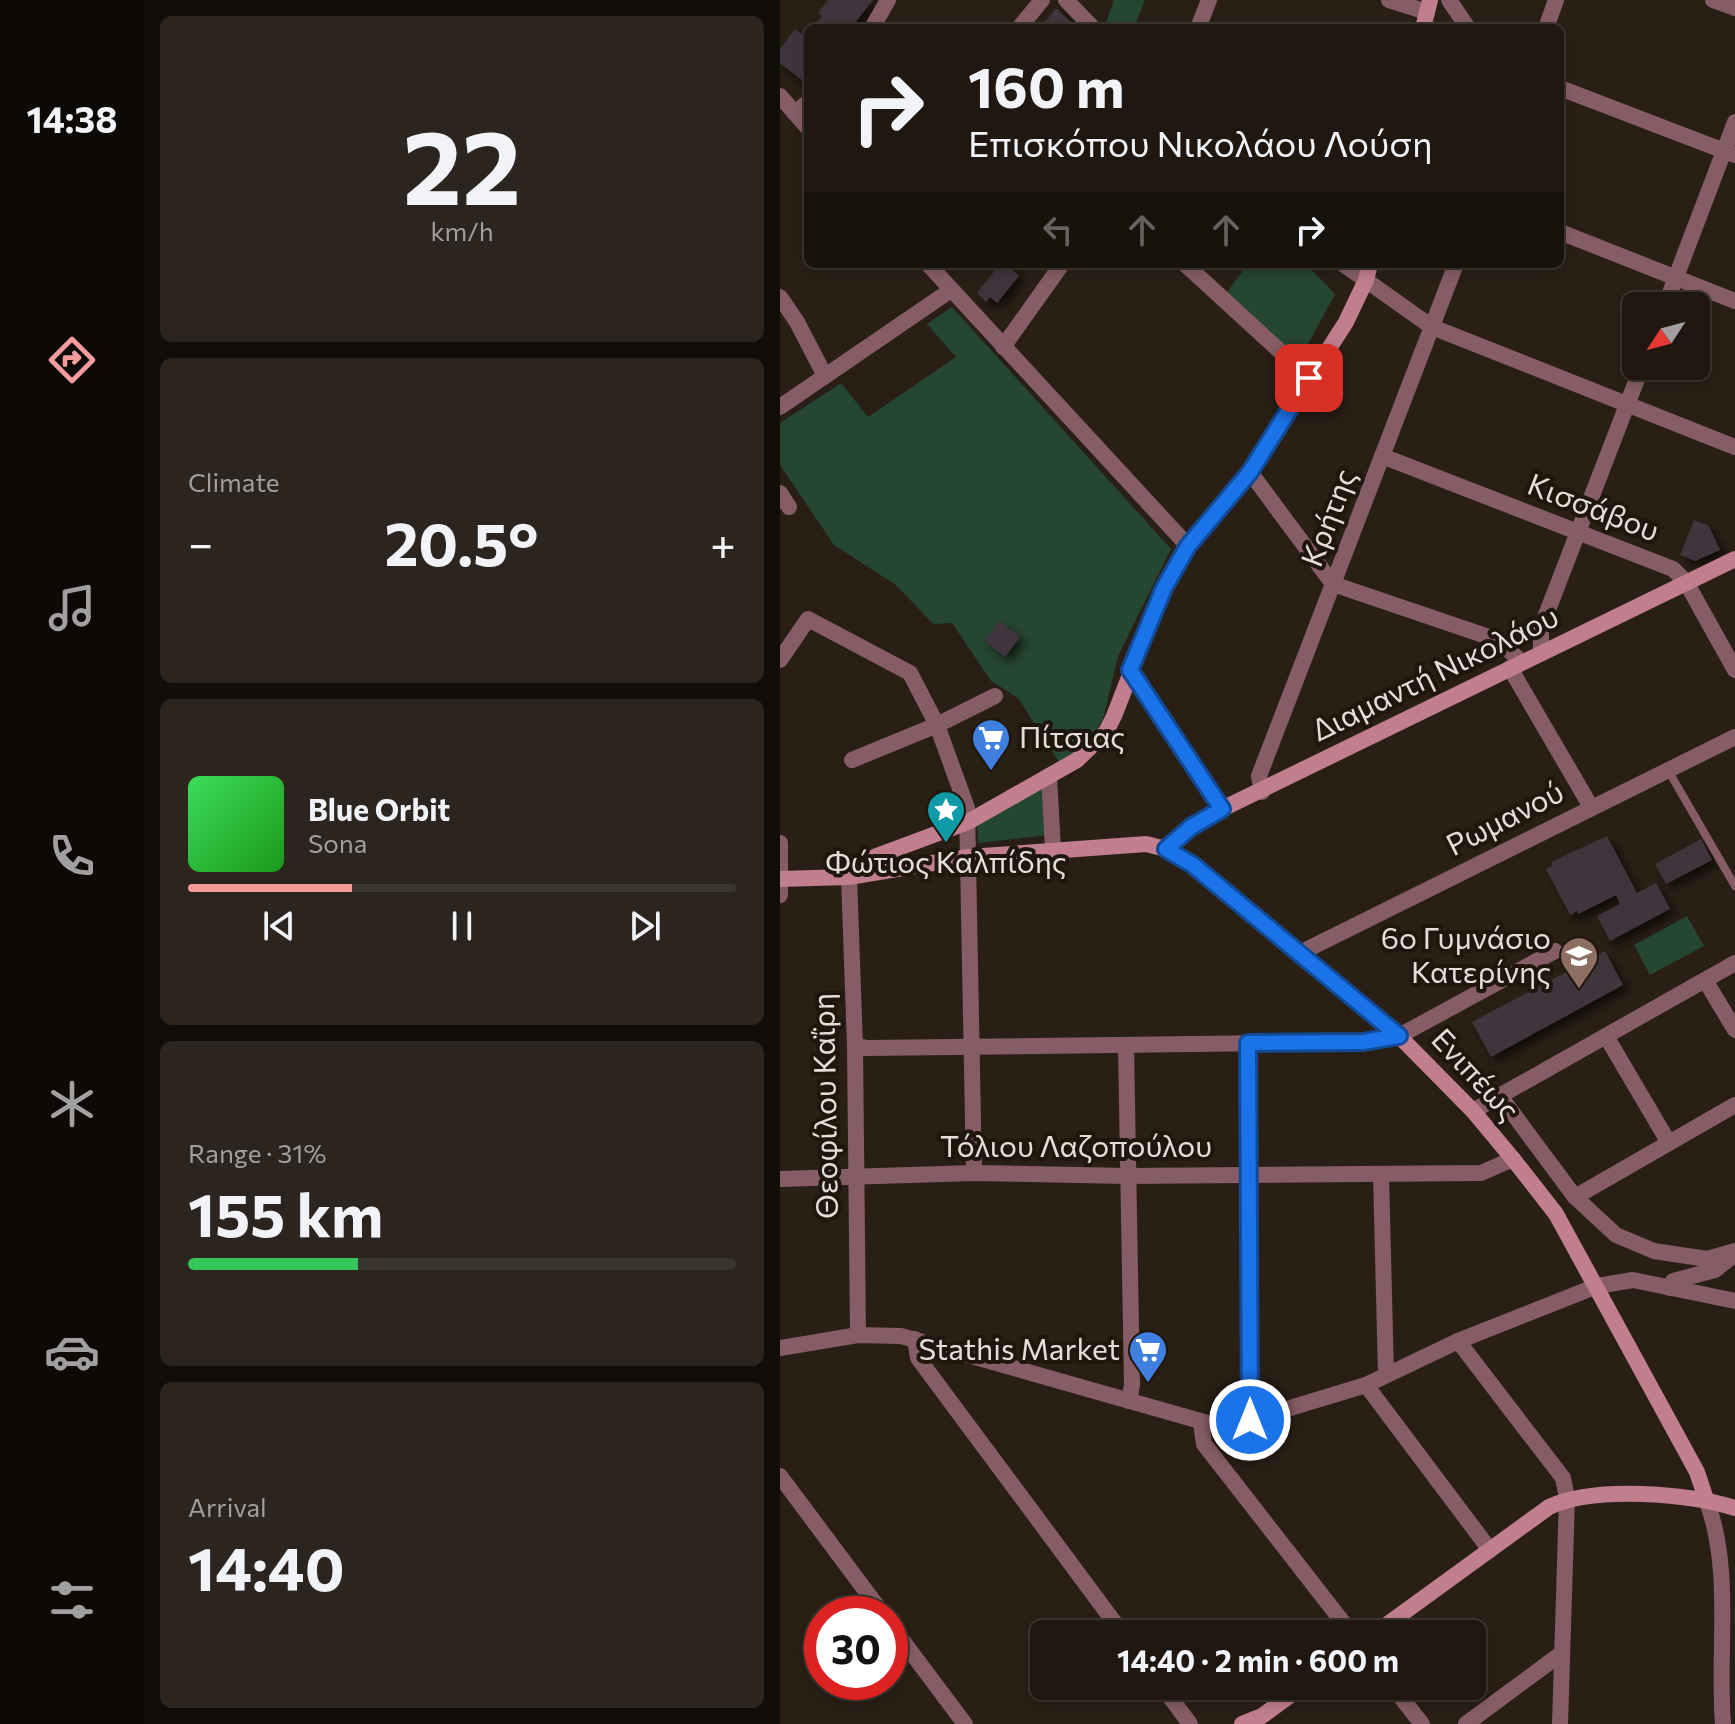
<!DOCTYPE html>
<html lang="en">
<head>
<meta charset="utf-8">
<style>
  body { margin:0; font-family:Commissioner,sans-serif; background:#2c241e; color:#f1f3f6; height:100vh; display:flex; flex-direction:column; font-size:30px; white-space:nowrap }
  * { box-sizing:border-box; margin:0 }
  p { font-size:26px; color:#a19f9f }
  .icon { flex:none; width:44px; height:44px; fill:none; stroke:currentColor; stroke-width:2; stroke-linecap:round; stroke-linejoin:round }
  .map { position:relative; flex:1; overflow:hidden }
  .details { display:flex; flex-direction:column; gap:16px; padding:16px; background:#110d09; width:636px }
  .details>* { flex:none }
  .guide { position:absolute; left:24px; top:24px; width:760px; height:244px; border-radius:12px; box-shadow:0 4px 12px #0003,0 0 0 2px #3c3630; background:#1f1710; color:#f1f3f6; overflow:hidden }
  .needle { width:52px; rotate:234deg }
  .buttons { position:absolute; left:842px; top:292px; display:grid; gap:16px }
  .buttons a { display:grid; place-items:center; width:88px; height:88px; border-radius:12px; background:#1f1710; box-shadow:0 4px 12px #0003,0 0 0 2px #3c3630; font-size:40px }
  .speed { position:absolute; left:24px; top:1596px; display:flex; gap:16px; font-size:40px; font-weight:700; text-align:center }
  .speed>* { display:grid; place-content:center; width:104px; height:104px; border-radius:50%; background:#1f1710; box-shadow:0 4px 12px #0003,0 0 0 2px #3c3630; line-height:1 }
  .speed .limit { border:12px solid #d22; background:#fff; color:#111 }
  .pin { position:absolute; display:grid; place-items:center; width:68px; height:68px; color:#fff; margin:-34px; border-radius:16px; box-shadow:0 4px 12px #0006 }
  .me { position:absolute; width:88px; margin:-44px; rotate:0deg; stroke-linejoin:round; filter:drop-shadow(0 0 6px #0008) }
  .turn { display:flex; align-items:center; gap:28px; height:168px; padding:0 32px; font-size:36px }
  .turn .icon { width:104px; height:104px; stroke-width:2.5 }
  .turn b { display:block; font-size:56px; line-height:68px }
  .lanes { display:flex; align-items:center; height:76px; padding:0 32px; background:#0003; justify-content:center; gap:40px; direction:ltr }
  .lanes .off { opacity:.35 }
  .big { font-size:60px; font-weight:700; line-height:1.1 }
  .details .widget { flex:1; display:flex; flex-direction:column; justify-content:center; gap:12px; min-width:0; padding:0 28px; border-radius:12px; background:#2c241e }
  .details .dial { align-items:center; gap:0 }
  .dial b { font-size:104px; line-height:1 }
  .song { display:flex; align-items:center; gap:24px }
  .cover { width:96px; height:96px; border-radius:12px; background:linear-gradient(135deg,hsl(130 70% 55%),hsl(120 70% 35%)) }
  .played { height:8px; border-radius:4px; background:linear-gradient(90deg,#f59b9c 30%,#3c3630 30%) }
  .keys { display:flex; justify-content:space-around; direction:ltr }
  .heat { display:flex; justify-content:space-between; align-items:center; font-size:44px; direction:ltr }
  .charge { height:12px; border-radius:6px; background:linear-gradient(90deg,#34c759 31%,#3c3630 0) }
  .trip { position:absolute; left:250px; top:1620px; width:456px; height:80px; border-radius:12px; background:#1f1710; box-shadow:0 4px 12px #0003,0 0 0 2px #3c3630; font-weight:700; line-height:80px; text-align:center }
  main { display:flex; flex:1; min-height:0 }
  .tab-bar { display:flex; flex-direction:column; width:144px; justify-content:space-around; align-items:center; background:#0c0906; color:#a19f9f }
  .tab-bar .icon { width:56px; height:56px }
  .tab-bar .on { color:#f59b9c }
  .tab-bar b { font-size:36px; color:#f1f3f6 }
  .map>svg:first-child { display:block }
  .green { fill:#254630 }
  .building { fill:#41343c; filter:url(#shadow) }
  .lines { fill:none; stroke-linecap:round; stroke-linejoin:round }
  .lane { stroke:#865d66; stroke-width:8 }
  .street { stroke:#865d66; stroke-width:16 }
  .secondary { stroke:#c07e8e; stroke-width:16 }
  .route-casing { stroke:#114b97; stroke-width:20 }
  .route { stroke:#1a73e8; stroke-width:14 }
  .labels { text-anchor:middle; stroke-width:8; stroke-linejoin:round; paint-order:stroke }
  .street-label { font-size:30px; fill:#e5ded7; stroke:#1f160c }
  .poi-label { font-size:30px; fill:#e5ded7; stroke:#1f160c; text-anchor:end }
</style>
</head>
<body>
<main>
<nav class="tab-bar">
<b>14:38</b>
<svg class="icon on" aria-label="directions" viewBox="0 0 24 24"><path d="M12 3l9 9-9 9-9-9zM9 14v-3h6M13 9l2 2-2 2"/></svg>
<svg class="icon" aria-label="music" viewBox="0 0 24 24"><path d="M9 18V5l10-2v13"/><circle cx="6" cy="18" r="3"/><circle cx="16" cy="16" r="3"/></svg>
<svg class="icon" aria-label="phone" viewBox="0 0 24 24"><path d="M5 4h4l2 5-3 2q2 4 5 5l2-3 5 2v4C11 20 4 13 5 4z"/></svg>
<svg class="icon" aria-label="climate" viewBox="0 0 24 24"><path d="M12 3v18M4 7l16 10M4 17L20 7"/></svg>
<svg class="icon" aria-label="car" viewBox="0 0 24 24"><path d="M5 17H2v-5l4-1 3-4h7l3 4 3 1v5h-3M9 17h6M6 11h13"/><circle cx="7" cy="17" r="2"/><circle cx="17" cy="17" r="2"/></svg>
<svg class="icon" aria-label="filters" viewBox="0 0 24 24"><path d="M4 7h16M4 17h16"/><circle cx="9" cy="7" r="2"/><circle cx="15" cy="17" r="2"/></svg>
</nav>
<section class="details">
<div class="widget dial"><b>22</b><p>km/h</p></div>
<div class="widget"><p>Climate</p>
<div class="heat"><a>−</a><b class="big">20.5°</b><a>+</a></div>
</div>
<div class="widget">
<div class="song"><i class="cover"></i><div><b>Blue Orbit</b><p>Sona</p></div></div>
<div class="played"></div>
<div class="keys"><svg class="icon" aria-label="previous" viewBox="0 0 24 24"><path d="M18 5L8 12l10 7zM5 5v14"/></svg><svg class="icon" aria-label="pause" viewBox="0 0 24 24"><path d="M8 5v14M16 5v14"/></svg><svg class="icon" aria-label="next" viewBox="0 0 24 24"><path d="M6 5l10 7-10 7zM19 5v14"/></svg></div>
</div>
<div class="widget"><p>Range · 31%</p><b class="big">155 km</b><div class="charge"></div></div>
<div class="widget"><p>Arrival</p><b class="big">14:40</b></div>
</section>
<div class="map">
<svg width="955" height="1724" viewBox="0 0 955 1724">
  <defs>
    <filter id="shadow"><feDropShadow dx="5.5" dy="5.5" stdDeviation="4" flood-color="#0009"/></filter>
  </defs>
  <rect width="100%" height="100%" fill="#291f15"/>
  <!-- green -->
  <g class="green">
    <path d="M334 0H365L354 28H329L325 25Z"/>
    <path d="M468 264H526L555 294 519 361 446 293Z"/>
    <path d="M172 307 391 549 338 656 324 716 314 735 295 753 279 762 238 698 211 681 172 623 153 624 116 585 54 545 0 465V423L61 383 88 417 176 357 147 324Z"/>
    <path d="M266 785 268 835 198 843 197 823Z"/>
    <path d="M907 916 924 946 870 975 854 945Z"/>
  </g>
  <!-- building -->
  <g class="building">
    <path d="M48 0H93L71 28H32L42 16 38 13Z"/>
    <path d="M276 8 297 28H260Z"/>
    <path d="M15 29 25 37 28 33V85L0 63V49Z"/>
    <path d="M220 264H226L239 276 217 303 210 297 206 302 197 293Z"/>
    <path d="M914 520 929 526 940 550 915 561 900 555Z"/>
    <path d="M219 621 240 637 225 657 204 641Z"/>
    <path d="M827 836 857 893 876 883 890 909 830 941 817 916 840 904 836 895 798 914 797 911 790 915 766 869 773 866 771 862Z"/>
    <path d="M921 839 932 860 886 884 875 864Z"/>
    <path d="M825 951 843 985 711 1057 692 1022Z"/>
  </g>
  <g class="lines">
    <!-- lane -->
    <path class="lane" d="M888 770 955 886"/>
    <!-- street -->
    <g class="street">
      <path d="M286 0 313 28"/>
      <path d="M609 0 647 12"/>
      <path d="M669 0 688 28"/>
      <path d="M933 0 955 8"/>
      <path d="M92 28 108 0"/>
      <path d="M239 28 262 0"/>
      <path d="M418 28 429 0"/>
      <path d="M766 28 776 0"/>
      <path d="M780 88 955 155"/>
      <path d="M0 96 28 128"/>
      <path d="M15 113 28 102"/>
      <path d="M780 232 955 301"/>
      <path d="M148 264 408 546"/>
      <path d="M405 264 529 378"/>
      <path d="M563 264 652 327 955 447"/>
      <path d="M0 297 17 322 45 376"/>
      <path d="M885 306 955 122"/>
      <path d="M223 347 282 264"/>
      <path d="M0 407 171 290"/>
      <path d="M602 456 893 569 906 582 955 670"/>
      <path d="M470 472 553 584 709 637 724 645 741 662"/>
      <path d="M0 493 9 507"/>
      <path d="M761 653V628L862 366"/>
      <path d="M0 660 28 619 130 673 157 725 187 808 194 1173"/>
      <path d="M730 668 811 807"/>
      <path d="M350 670 442 809"/>
      <path d="M72 760 157 725 215 696"/>
      <path d="M269 776 273 850"/>
      <path d="M482 792 479 776 676 264"/>
      <path d="M0 843V895"/>
      <path d="M69 877 75 1046 78 1335"/>
      <path d="M520 953 955 737"/>
      <path d="M925 980 955 1030"/>
      <path d="M826 1036 889 1143"/>
      <path d="M468 1043 470 1420"/>
      <path d="M346 1045 352 1385 349 1401"/>
      <path d="M75 1046 87 1048 583 1042 619 1036 775 951"/>
      <path d="M720 1096 795 1197 836 1235 874 1251 927 1259 955 1251"/>
      <path d="M693 1111 955 963"/>
      <path d="M601 1174 606 1375"/>
      <path d="M0 1179 194 1173 348 1176 701 1173 733 1159"/>
      <path d="M795 1197 955 1105"/>
      <path d="M890 1288 893 1281 935 1270 955 1254"/>
      <path d="M135 1339 138 1358 343 1634"/>
      <path d="M678 1341 783 1478 787 1498 780 1724"/>
      <path d="M0 1348 78 1335 121 1336 438 1426 454 1425 586 1385 678 1341 817 1286 853 1280 955 1301"/>
      <path d="M586 1385 710 1550"/>
      <path d="M421 1423 424 1444 572 1634"/>
      <path d="M0 1476 103 1614"/>
      <path d="M926 1499C953 1570 937 1650 943 1724"/>
      <path d="M110 1624 185 1724"/>
      <path d="M382 1686 410 1724"/>
      <path d="M612 1686 642 1724"/>
      <path d="M686 1724 782 1653"/>
    </g>
    <!-- secondary -->
    <g class="secondary">
      <path d="M643 28 650 0"/>
      <path d="M386 849 411 827 442 809 955 559"/>
      <path d="M51 873 188 822 297 760 326 732 334 716 384 588 408 546 470 472 566 322 586 280 590 264"/>
      <path d="M0 879 69 877 189 857 366 844 386 849 413 865 619 1036 693 1111 733 1159 776 1214 917 1472 926 1499"/>
      <path d="M594 1634 769 1507C814 1486 907 1493 955 1508"/>
      <path d="M462 1724 482 1716 523 1686"/>
    </g>
  </g>
  <g class="lines">
    <!-- route casing -->
    <g class="route-casing">
      <path id="route" d="M470 1420 468 1043 583 1042 619 1036 413 865 386 849 411 827 442 809 350 670 384 588 408 546 470 472 529 378"/>
    </g>
    <!-- route -->
    <use href="#route" class="route"/>
  </g>
  <!-- icons -->
  <defs>
    <g id="supermarket-pin" transform="scale(2)"><path d="M0 17L-7.5 6A9.5 9.5 0 1 1 7.5 6Z" fill="#3f7fe0" stroke="#1f160c"/><path d="M-6-5.5h2.5l.6 2H6L4.5 2H-2.5L-4.4-4H-6ZM-1.5 3.2a1.3 1.3 0 1 0 .1 0ZM3 3.2a1.3 1.3 0 1 0 .1 0Z" fill="#fff"/></g>
    <g id="sight-pin" transform="scale(2)"><path d="M0 17L-7.5 6A9.5 9.5 0 1 1 7.5 6Z" fill="#0f9aa8" stroke="#1f160c"/><path d="M0-6L1.8-2.2L6-1.7L2.9 1.2L3.7 5.4L0 3.3L-3.7 5.4L-2.9 1.2L-6-1.7L-1.8-2.2Z" fill="#fff"/></g>
    <g id="school-pin" transform="scale(2)"><path d="M0 17L-7.5 6A9.5 9.5 0 1 1 7.5 6Z" fill="#8d6e63" stroke="#1f160c"/><path d="M0-5L7-2L0 1L-7-2ZM-4 1L0 2.5L4 1V4Q0 6-4 4Z" fill="#fff"/></g>
  </defs>
  <g fill-rule="evenodd">
    <use href="#supermarket-pin" x="211" y="738"/>
    <use href="#sight-pin" x="166" y="810"/>
    <use href="#school-pin" x="799" y="956"/>
    <use href="#supermarket-pin" x="368" y="1350"/>
  </g>
  <g class="labels">
    <!-- street labels -->
    <g class="street-label">
      <text transform="translate(813 508) rotate(21)" y="10">Κισσάβου</text>
      <text transform="translate(549 518) rotate(-69)" y="10">Κρήτης</text>
      <text transform="translate(655 674) rotate(-26)" y="10">Διαμαντή Νικολάου</text>
      <text transform="translate(725 819) rotate(-27)" y="10">Ρωμανού</text>
      <text transform="translate(695 1075) rotate(47)" y="10">Ενιπέως</text>
      <text transform="translate(46 1106) rotate(-91)" y="10">Θεοφίλου Καΐρη</text>
      <text x="296" y="1157">Τόλιου Λαζοπούλου</text>
    </g>
    <!-- poi labels -->
    <g class="poi-label">
      <text x="239" y="748" text-anchor="start">Πίτσιας</text>
      <text x="166" y="873" text-anchor="middle">Φώτιος Καλπίδης</text>
      <text x="771" y="949">6ο Γυμνάσιο<tspan x="771" dy="34">Κατερίνης</tspan></text>
      <text x="340" y="1360">Stathis Market</text>
    </g>
  </g>
</svg>
<div class="buttons">
<a><svg class="needle" viewBox="-14 -14 28 28"><path d="M0-13l5 13h-10z" fill="#e53935"/><path d="M0 13l5-13h-10z" fill="#a19f9f"/></svg></a>
</div>
<div class="speed"><div class="limit">30</div></div>
<div class="pin" style="left:529px;top:378px;background:#d93025"><svg class="icon" aria-label="arrive" viewBox="0 0 24 24"><path d="M6 21V4h12l-3 4 3 4H6"/></svg></div>
<svg class="me" style="left:470px;top:1420px" viewBox="-20 -20 40 40"><circle r="17" fill="#1a73e8" stroke="#fff" stroke-width="3"/><path d="M0-11L8 9 0 5-8 9z" fill="#fff"/></svg>
<div class="trip">14:40 · 2 min · 600 m</div>
<div class="guide">
<div class="turn"><svg class="icon" aria-label="right" viewBox="0 0 24 24"><path d="M7 20v-9h11M14 6l5 5-5 5"/></svg><div><b>160 m</b>Επισκόπου Νικολάου Λούση</div></div>
<div class="lanes"><svg class="icon off" aria-label="left" viewBox="0 0 24 24"><path d="M17 20v-9H6M10 6l-5 5 5 5"/></svg><svg class="icon off" aria-label="ahead" viewBox="0 0 24 24"><path d="M12 20V5M6 11l6-6 6 6"/></svg><svg class="icon off" aria-label="ahead" viewBox="0 0 24 24"><path d="M12 20V5M6 11l6-6 6 6"/></svg><svg class="icon" aria-label="right" viewBox="0 0 24 24"><path d="M7 20v-9h11M14 6l5 5-5 5"/></svg></div>
</div>
</div>
</main>
</body>
</html>
